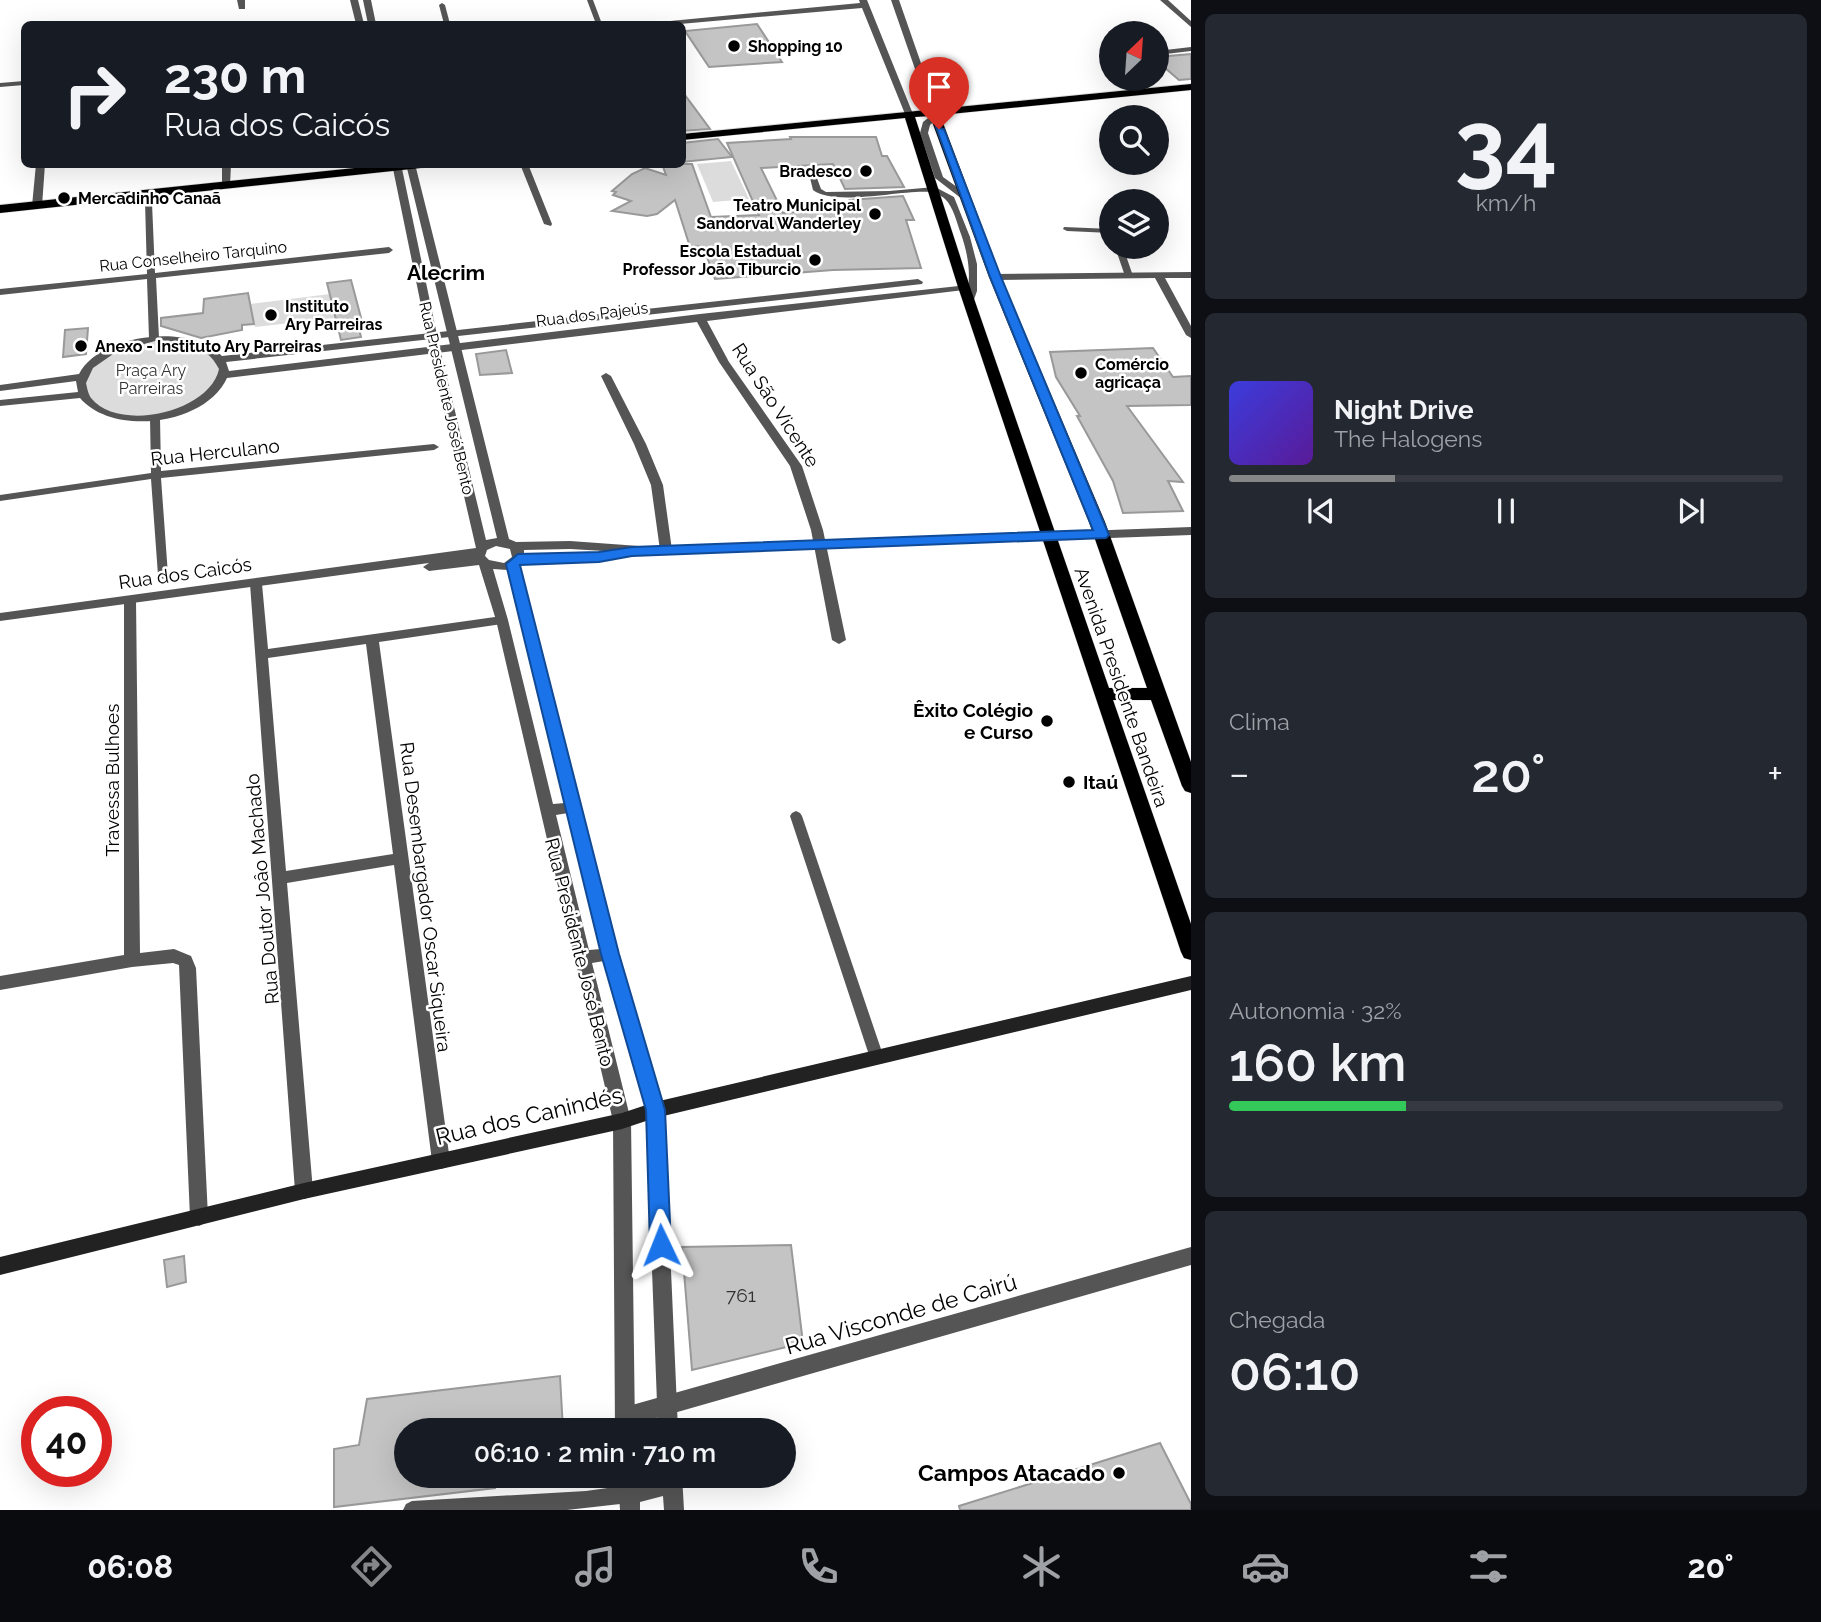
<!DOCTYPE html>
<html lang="pt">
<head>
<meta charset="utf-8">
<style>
  body { margin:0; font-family:Raleway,sans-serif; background:#242831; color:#f1f3f6; height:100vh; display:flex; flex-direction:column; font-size:26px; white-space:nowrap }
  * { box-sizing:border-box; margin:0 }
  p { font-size:23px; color:#9ea1a6 }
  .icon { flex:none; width:38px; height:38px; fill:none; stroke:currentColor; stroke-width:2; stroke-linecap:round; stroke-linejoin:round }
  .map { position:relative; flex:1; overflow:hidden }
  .drawer { display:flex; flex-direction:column; gap:14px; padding:14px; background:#0d0f14; width:630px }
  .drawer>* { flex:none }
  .top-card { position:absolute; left:21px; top:21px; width:665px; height:147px; border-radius:10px; box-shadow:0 7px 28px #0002; background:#171b24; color:#f1f3f6; overflow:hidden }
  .needle { width:46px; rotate:25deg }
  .tools { position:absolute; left:1099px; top:21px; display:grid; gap:14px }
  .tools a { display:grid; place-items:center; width:70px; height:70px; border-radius:50%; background:#171b24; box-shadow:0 7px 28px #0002; font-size:35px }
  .speed { position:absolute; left:21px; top:1396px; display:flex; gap:14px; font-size:35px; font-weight:700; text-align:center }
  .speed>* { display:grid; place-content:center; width:91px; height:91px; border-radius:50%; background:#171b24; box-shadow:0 7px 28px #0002; line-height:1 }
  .speed .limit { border:10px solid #d22; background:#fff; color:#111 }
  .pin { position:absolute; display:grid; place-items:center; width:60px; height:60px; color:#fff; margin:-72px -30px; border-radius:50% 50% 50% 0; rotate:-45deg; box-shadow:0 0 7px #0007 }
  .pin .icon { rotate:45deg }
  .me { position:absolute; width:77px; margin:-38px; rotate:358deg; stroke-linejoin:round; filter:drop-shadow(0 0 5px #0008) }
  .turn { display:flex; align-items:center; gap:24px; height:147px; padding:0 28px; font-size:32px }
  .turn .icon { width:91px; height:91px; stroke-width:2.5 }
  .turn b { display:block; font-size:49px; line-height:60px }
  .big { font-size:52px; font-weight:600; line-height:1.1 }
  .drawer .card { flex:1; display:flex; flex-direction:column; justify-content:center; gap:10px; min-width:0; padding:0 24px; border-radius:10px; background:#242831 }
  .drawer .dial { align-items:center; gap:0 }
  .dial b { font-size:91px; line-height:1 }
  .song { display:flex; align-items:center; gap:21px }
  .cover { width:84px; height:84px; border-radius:10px; background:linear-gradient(135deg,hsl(240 70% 55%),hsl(270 70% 35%)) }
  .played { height:7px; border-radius:4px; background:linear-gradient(90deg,#858687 30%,#363941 30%) }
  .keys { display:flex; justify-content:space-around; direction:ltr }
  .heat { display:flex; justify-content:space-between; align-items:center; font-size:38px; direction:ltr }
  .charge { height:10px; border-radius:5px; background:linear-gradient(90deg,#34c759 32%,#363941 0) }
  .trip { position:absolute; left:394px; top:1418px; width:402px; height:70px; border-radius:35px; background:#171b24; box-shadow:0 7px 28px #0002; font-weight:600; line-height:70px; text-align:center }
  .tab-bar { display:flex; height:112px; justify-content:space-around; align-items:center; background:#090b0e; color:#9ea1a6 }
  .tab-bar .icon { width:49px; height:49px }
  .tab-bar .selected { color:#858687 }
  .tab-bar b { font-size:32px; color:#f1f3f6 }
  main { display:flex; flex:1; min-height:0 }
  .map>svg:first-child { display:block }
  .green { fill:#dcdcdc }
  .building { fill:#c4c4c4; stroke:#999; stroke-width:2 }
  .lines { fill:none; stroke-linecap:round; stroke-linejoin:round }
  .primary-casing { stroke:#dbdbdb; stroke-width:1 }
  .service { fill:#555; fill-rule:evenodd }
  .pedestrian { fill:#555; fill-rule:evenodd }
  .minor { fill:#555; fill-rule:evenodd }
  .tertiary { fill:#555; fill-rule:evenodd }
  .secondary { fill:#222; fill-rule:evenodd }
  .primary { fill:#000; fill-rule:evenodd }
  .route { fill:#1a73e8; stroke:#114b97; stroke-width:2 }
  .poi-dot { fill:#000; stroke:#fff; stroke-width:2.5 }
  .labels { text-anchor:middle; stroke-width:5; stroke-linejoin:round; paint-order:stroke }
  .far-poi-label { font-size:16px; font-weight:bold; fill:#000; stroke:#fff; text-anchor:start }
  .far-street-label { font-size:16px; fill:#000; stroke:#fff }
  .far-park-label { font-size:16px; fill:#333; stroke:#fff }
  .street-label { font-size:19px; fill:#000; stroke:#fff }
  .poi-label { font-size:19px; font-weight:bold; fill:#000; stroke:#fff; text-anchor:end }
  .near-number-label { font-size:19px; fill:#313131 }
  .far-district-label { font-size:21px; font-weight:bold; fill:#000; stroke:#fff }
  .near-street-label { font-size:23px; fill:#000; stroke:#fff }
  .near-poi-label { font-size:23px; font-weight:bold; fill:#000; stroke:#fff; text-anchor:end }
</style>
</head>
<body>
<main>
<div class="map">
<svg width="1191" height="1510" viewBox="0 0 1191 1510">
  <rect width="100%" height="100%" fill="#fff"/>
  <!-- green -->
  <g class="green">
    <path d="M731 161 749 199 713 202 697 164Z"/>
    <path d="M330 294 335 318 255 327 250 304Z"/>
    <path d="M163 340C189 343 202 344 220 364L219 381 185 409 136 418 111 414 94 407 83 382C101 351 129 344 163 340Z"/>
  </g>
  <!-- building -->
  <g class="building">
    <path d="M757 24 782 62 709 67 685 31Z"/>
    <path d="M1191 54V79L1179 80 1157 61V57Z"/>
    <path d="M682 91 710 129 682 131Z"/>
    <path d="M790 137H876L882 156H887L904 187 845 189 833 164 761 168 783 213 853 207 850 200 903 196 914 220H906L921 268 833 270 715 279 703 246 690 247 675 200 657 214 647 216 612 211 631 201 613 195 616 192 612 191 632 174 645 168 666 175 662 164H692L711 217 759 215 727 143 791 139Z"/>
    <path d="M718 139 732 157 682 162V143Z"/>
    <path d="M351 280 364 329H359L361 337 341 340 327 283Z"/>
    <path d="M248 293 254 324 242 325V330L201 338 161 326V318L203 313 204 299Z"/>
    <path d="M88 328 86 354 63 357 65 330Z"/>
    <path d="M1153 348 1173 377 1191 376V405L1127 406 1183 482 1168 481 1183 511 1123 513 1113 481 1077 416H1080L1056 377 1050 352Z"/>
    <path d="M506 350 512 373 480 375 476 354Z"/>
    <path d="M791 1245 803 1343 692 1370 682 1247Z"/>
    <path d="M184 1256 186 1282 167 1287 164 1260Z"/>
    <path d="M560 1376 563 1430H406V1475H494L495 1488 334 1507V1449L359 1445 367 1399Z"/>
    <path d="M1160 1443 1191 1504V1510H960L959 1506Z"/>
  </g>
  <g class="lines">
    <!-- primary casing -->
    <g class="primary-casing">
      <g id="primary">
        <path d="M1191 84V90L940 115 1001 277 1105 522 1191 762V793L1185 791 1182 786 1151 700H1113L1191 924V960L1184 958 1181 952 958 287 905 118 682 140V134ZM930 116 989 277 1089 522 1147 688H1109L970 287 915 117Z"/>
        <path d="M393 164H435L430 167 0 213V205Z"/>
      </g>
    </g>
    <!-- service -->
    <g class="service">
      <path d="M587 0H593L602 24H596Z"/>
      <path d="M442 3 445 5 450 24H444L439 5Z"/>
      <path d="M932 115 939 117 930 125 928 133 943 177 968 195V199H962L935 178 920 133 923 122Z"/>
      <path d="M520 164H528L552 224 551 226 544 224Z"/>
      <path d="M808 170H814L821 189 826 192 889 191 935 187 954 197 970 237 977 264V291L972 305 965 303C972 279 969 257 961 234 957 223 953 206 945 199 942 196 935 192 931 192 903 189 835 207 813 190Z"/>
      <path d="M145 201 152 203 155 273 389 247 393 250 389 253 156 278 159 338 154 341 149 338 147 279 0 295V289L147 274Z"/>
      <path d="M1064 227 1111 229V233L1067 231 1063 229Z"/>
      <path d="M1115 247H1123L1133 276 1132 278 1125 276Z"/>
      <path d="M155 415 160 418 161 471 434 444 439 447 434 450 161 478 168 575 163 579 158 575 151 479 0 501V495L151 473 150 418Z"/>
      <path d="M796 811 800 813 802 816 884 1058 882 1063 877 1064 872 1063 870 1058 790 816 792 813Z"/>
      <path d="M629 1485 635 1488 638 1494 635 1500 629 1503 567 1510H403L406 1504 412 1501 586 1491Z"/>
    </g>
    <!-- pedestrian -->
    <path class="pedestrian" d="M891 0H899L938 112 937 114 930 112Z"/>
    <!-- minor -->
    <g class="minor">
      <path d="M237 0H245V9H239Z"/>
      <path d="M1191 47V51L1157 55V51Z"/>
      <path d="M36 164H45L42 206 37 209 32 206Z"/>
      <path d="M222 164H231L230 186 222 184Z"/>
      <path d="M1191 272V278H1165L1191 326V338L1186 335 1155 278 995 280 990 277 995 274Z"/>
      <path d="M918 279 923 282 922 284 226 362 229 371 700 314 968 285 969 287 964 290 707 321 729 362 802 466 823 530 846 640 839 644 832 640 811 530 790 466 719 362 697 322 227 378C206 425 113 437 80 398L0 406V400L78 392 76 381 0 391V385L79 374C99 334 191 322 222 356ZM155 341C181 341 206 343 219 369 210 412 119 433 91 398 88 394 87 387 86 383L93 368 116 352Z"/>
      <path d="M606 373 611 376 646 444 663 485 672 550 670 553 666 554 660 550 651 485 634 444 601 376Z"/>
      <path d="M256 580 262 584 268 649 502 616 508 620 502 624 379 642 450 1161 447 1167 441 1169 435 1167 432 1161 394 865 287 883 313 1191 310 1197 304 1199 298 1197 295 1191 250 584ZM366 644 393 854 286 871 268 658Z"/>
      <path d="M130 596 136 600 140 953 174 949 191 956 196 968 208 1217 205 1223 199 1226 193 1223 190 1217 179 965 173 963 132 967 0 990V976L124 955V600Z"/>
      <path d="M1191 1247V1265L625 1427 618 1424 615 1417 618 1410 625 1407Z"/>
    </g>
    <!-- tertiary -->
    <g class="tertiary">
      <path d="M350 0H358L364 24H356Z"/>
      <path d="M363 0H371L376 24H368Z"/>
      <path d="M859 0H867L913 114 912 116 905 114 862 8 680 24H656L660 22 860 3Z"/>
      <path d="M1160 0H1168L1191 21V27Z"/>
      <path d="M24 81V85L0 87V83Z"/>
      <path d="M392 164H401L440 349 486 540 497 538 406 164H415L509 539 516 542 570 541 653 547 1191 527V535L653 555 622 553 621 557 617 558 572 563 519 564 618 954 664 1110 678 1430H658L646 1110 604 961 592 963 631 1121 635 1430H615L613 1121 576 963 573 958 574 955 496 620 479 565 429 571 423 567 429 563 473 557 0 621V613L476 548 430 349ZM496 546 510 549 512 557 504 563 489 560 485 556 487 550ZM570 549 604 551 572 555H524V550ZM493 569 508 570 565 803 553 804 508 620ZM568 813 601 949 589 950 556 815Z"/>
      <path d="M618 1475H638V1482L662 1475H682L684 1510H664L663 1496 640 1502V1510H620Z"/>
    </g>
    <!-- secondary -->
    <path class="secondary" d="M1191 976V990L655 1118 622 1129 304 1199 0 1275V1257L304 1183 622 1113 655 1102Z"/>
    <!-- primary -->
    <use href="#primary" class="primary"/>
  </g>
  <!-- route -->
  <path class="route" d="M936 127 944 129 1001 277 1109 535 1106 538 632 556 599 562 520 565 619 954 665 1110 671 1245 668 1252 661 1255 653 1252 650 1245 646 1110 601 954 506 564 518 554 599 552 632 547 1093 530 990 277Z"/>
  <!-- markers -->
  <g class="poi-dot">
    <circle cx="734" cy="46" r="7"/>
    <circle cx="866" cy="171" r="7"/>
    <circle cx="64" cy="198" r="7"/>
    <circle cx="875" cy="214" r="7"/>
    <circle cx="815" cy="260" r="7"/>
    <circle cx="271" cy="315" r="7"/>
    <circle cx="81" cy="346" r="7"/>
    <circle cx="1081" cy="373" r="7"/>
    <circle cx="1047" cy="721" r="7"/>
    <circle cx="1069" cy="782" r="7"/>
    <circle cx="1119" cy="1473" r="7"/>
  </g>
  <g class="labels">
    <!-- far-poi labels -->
    <g class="far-poi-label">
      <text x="748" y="52">Shopping 10</text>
      <text x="852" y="177" text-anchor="end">Bradesco</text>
      <text x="78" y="204">Mercadinho Canaã</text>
      <text x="861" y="211" text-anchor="end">Teatro Municipal<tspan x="861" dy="18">Sandorval Wanderley</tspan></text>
      <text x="801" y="257" text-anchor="end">Escola Estadual<tspan x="801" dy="18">Professor João Tiburcio</tspan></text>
      <text x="285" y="312">Instituto<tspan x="285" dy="18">Ary Parreiras</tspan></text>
      <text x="95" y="352">Anexo - Instituto Ary Parreiras</text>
      <text x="1095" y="370">Comércio<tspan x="1095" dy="18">agricaça</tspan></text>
    </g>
    <!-- far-street labels -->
    <g class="far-street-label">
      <text transform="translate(193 256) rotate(-6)" y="6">Rua Conselheiro Tarquino</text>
      <text transform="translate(592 314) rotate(-7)" y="6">Rua dos Pajeús</text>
      <text transform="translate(447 398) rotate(77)" y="6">Rua Presidente José Bento</text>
    </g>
    <!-- far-park labels -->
    <g class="far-park-label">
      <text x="151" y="376">Praça Ary<tspan x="151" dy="18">Parreiras</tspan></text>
    </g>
    <!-- street labels -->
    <g class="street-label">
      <text transform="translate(776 405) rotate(57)" y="7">Rua São Vicente</text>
      <text transform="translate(215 452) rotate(-6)" y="7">Rua Herculano</text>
      <text transform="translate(185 573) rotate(-8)" y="7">Rua dos Caicós</text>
      <text transform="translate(1122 687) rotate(71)" y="7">Avenida Presidente Bandeira</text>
      <text transform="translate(112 780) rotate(-90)" y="7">Travessa Bulhoes</text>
      <text transform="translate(262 889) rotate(-95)" y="7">Rua Doutor Joâo Machado</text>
      <text transform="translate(426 897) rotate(83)" y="7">Rua Desembargador Oscar Siqueira</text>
      <text transform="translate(580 952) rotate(76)" y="7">Rua Presidente José Bento</text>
    </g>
    <!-- poi labels -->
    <g class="poi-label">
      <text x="1033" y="717">Êxito Colégio<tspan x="1033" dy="22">e Curso</tspan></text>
      <text x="1083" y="789" text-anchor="start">Itaú</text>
    </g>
    <!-- near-number labels -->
    <g class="near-number-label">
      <text x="741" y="1302">761</text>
    </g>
    <!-- far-district labels -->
    <g class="far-district-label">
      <text x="446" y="280">Alecrim</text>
    </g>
    <!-- near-street labels -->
    <g class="near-street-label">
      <text transform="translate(529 1116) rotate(-13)" y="8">Rua dos Canindés</text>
      <text transform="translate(901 1314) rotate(-16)" y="8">Rua Visconde de Cairú</text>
    </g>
    <!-- near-poi labels -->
    <g class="near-poi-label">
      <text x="1105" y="1481">Campos Atacado</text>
    </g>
  </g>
</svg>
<div class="tools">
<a><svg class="needle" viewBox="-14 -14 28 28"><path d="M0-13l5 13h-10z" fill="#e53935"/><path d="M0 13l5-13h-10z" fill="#9ea1a6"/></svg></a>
<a><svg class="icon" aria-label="search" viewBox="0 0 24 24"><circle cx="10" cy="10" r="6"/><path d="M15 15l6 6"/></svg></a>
<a><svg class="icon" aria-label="layers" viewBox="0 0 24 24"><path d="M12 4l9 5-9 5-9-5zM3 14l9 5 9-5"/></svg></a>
</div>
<div class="speed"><div class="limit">40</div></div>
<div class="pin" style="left:939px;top:129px;background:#d93025"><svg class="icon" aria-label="arrive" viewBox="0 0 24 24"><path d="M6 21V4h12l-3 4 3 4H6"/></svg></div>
<svg class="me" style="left:661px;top:1245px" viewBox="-20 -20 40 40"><path d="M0-17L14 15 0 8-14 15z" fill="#1a73e8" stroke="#fff" stroke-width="4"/></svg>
<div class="trip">06:10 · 2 min · 710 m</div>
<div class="top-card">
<div class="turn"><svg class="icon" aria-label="right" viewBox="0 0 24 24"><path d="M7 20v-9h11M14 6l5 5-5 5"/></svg><div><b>230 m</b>Rua dos Caicós</div></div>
</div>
</div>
<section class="drawer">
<div class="card dial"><b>34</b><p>km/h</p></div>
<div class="card">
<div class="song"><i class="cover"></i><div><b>Night Drive</b><p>The Halogens</p></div></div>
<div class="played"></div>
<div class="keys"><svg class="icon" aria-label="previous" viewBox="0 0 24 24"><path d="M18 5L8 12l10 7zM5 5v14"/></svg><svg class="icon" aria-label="pause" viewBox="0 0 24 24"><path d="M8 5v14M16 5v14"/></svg><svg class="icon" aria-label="next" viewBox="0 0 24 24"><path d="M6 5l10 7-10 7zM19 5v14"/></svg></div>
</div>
<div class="card"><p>Clima</p>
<div class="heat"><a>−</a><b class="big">20°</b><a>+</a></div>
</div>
<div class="card"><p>Autonomia · 32%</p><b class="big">160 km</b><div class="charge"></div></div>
<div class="card"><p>Chegada</p><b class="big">06:10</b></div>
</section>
</main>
<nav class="tab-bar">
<b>06:08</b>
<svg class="icon selected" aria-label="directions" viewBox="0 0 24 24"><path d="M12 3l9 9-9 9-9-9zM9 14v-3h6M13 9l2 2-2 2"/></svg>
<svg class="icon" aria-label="music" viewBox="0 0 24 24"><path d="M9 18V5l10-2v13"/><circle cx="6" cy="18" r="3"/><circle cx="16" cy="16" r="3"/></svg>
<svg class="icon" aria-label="phone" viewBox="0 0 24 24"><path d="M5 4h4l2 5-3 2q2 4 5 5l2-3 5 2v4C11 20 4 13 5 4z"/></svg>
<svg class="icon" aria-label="climate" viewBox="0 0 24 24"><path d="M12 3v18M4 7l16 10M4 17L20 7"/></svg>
<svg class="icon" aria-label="car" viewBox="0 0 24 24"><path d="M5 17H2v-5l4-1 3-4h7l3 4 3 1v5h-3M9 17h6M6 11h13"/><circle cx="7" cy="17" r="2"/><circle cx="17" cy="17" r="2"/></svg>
<svg class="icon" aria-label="filters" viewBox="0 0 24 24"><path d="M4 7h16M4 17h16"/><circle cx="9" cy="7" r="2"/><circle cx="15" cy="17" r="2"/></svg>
<b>20°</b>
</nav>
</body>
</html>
